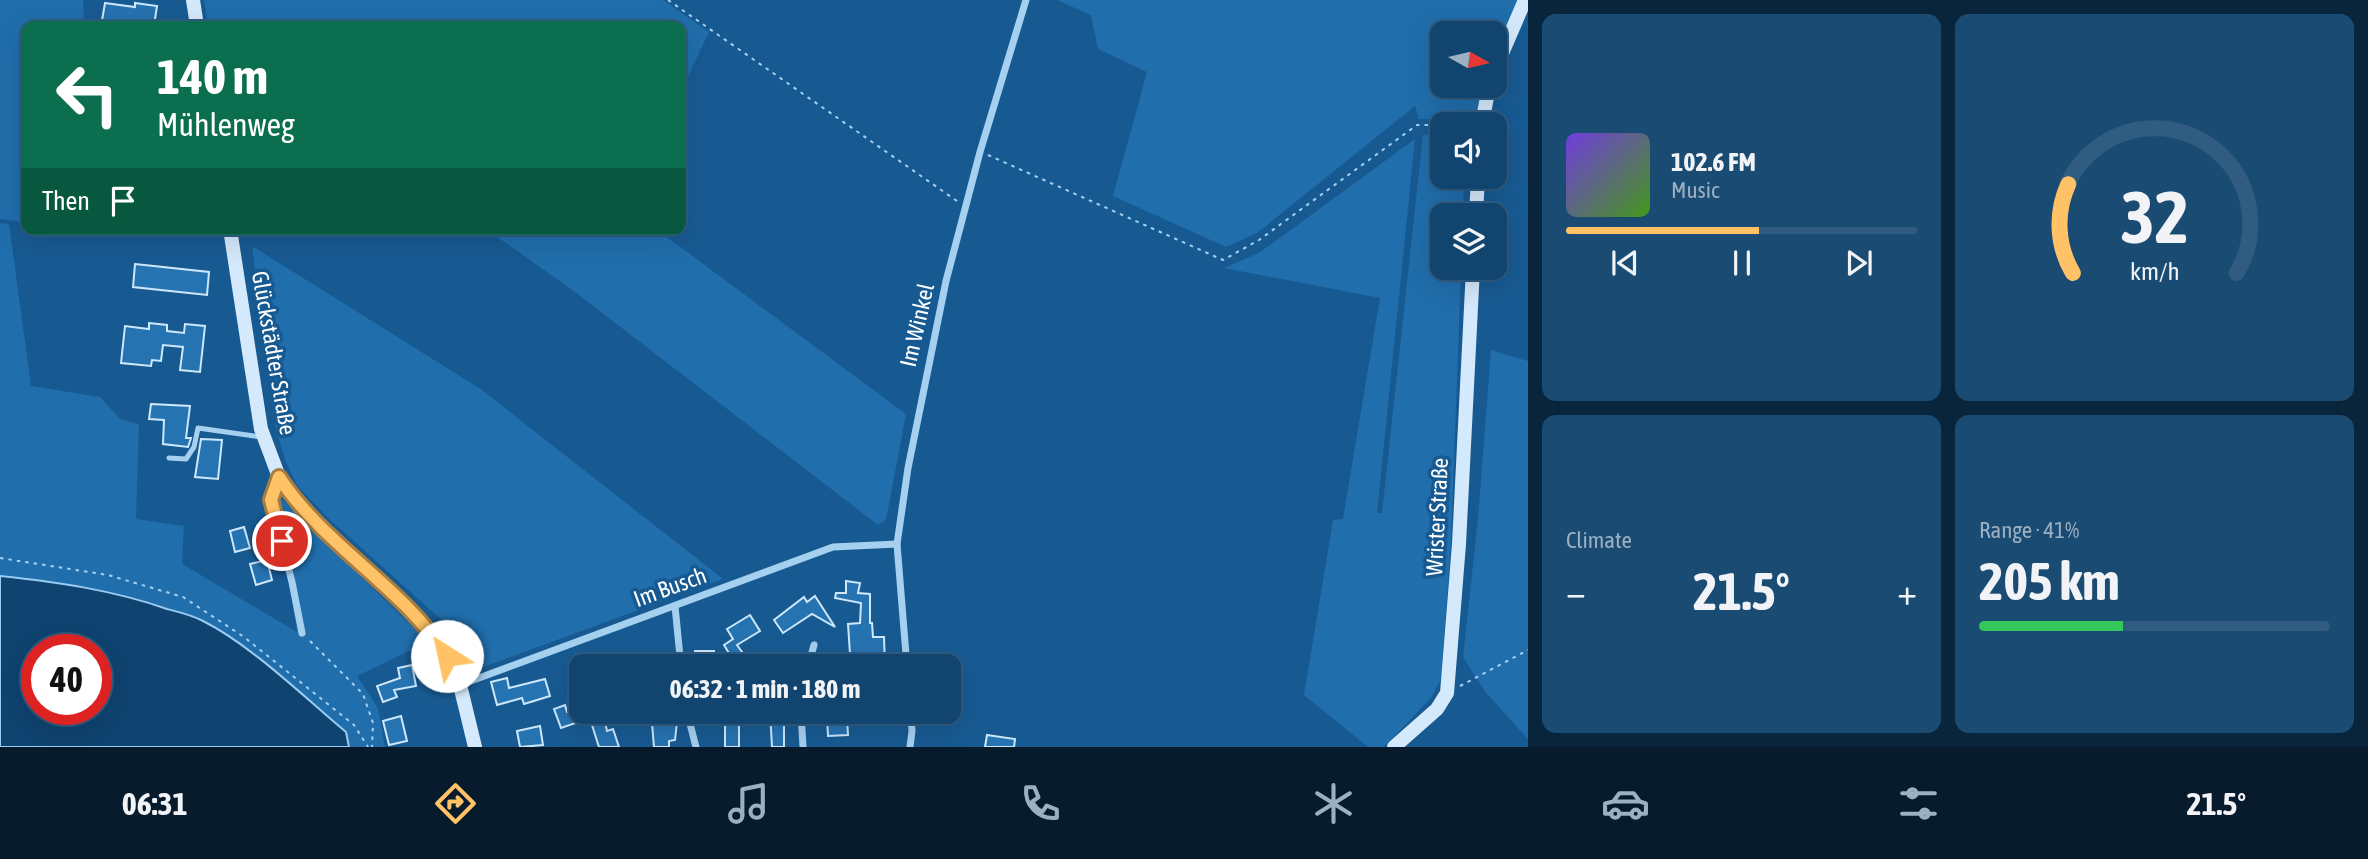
<!DOCTYPE html>
<html lang="en">
<head>
<meta charset="utf-8">
<style>
  body { margin:0; font-family:"Asap Condensed",sans-serif; background:#1a4b73; color:#f1f3f6; height:100vh; display:flex; flex-direction:column; font-size:26px; white-space:nowrap }
  * { box-sizing:border-box; margin:0 }
  p { font-size:23px; color:#9cb0c2 }
  .icon { flex:none; width:38px; height:38px; fill:none; stroke:currentColor; stroke-width:2; stroke-linecap:round; stroke-linejoin:round }
  .map { position:relative; flex:1; overflow:hidden }
  .details { display:flex; flex-direction:column; gap:14px; padding:14px; background:#09253c; width:840px }
  .details>* { flex:none }
  .banner { position:absolute; left:21px; top:21px; width:665px; height:214px; border-radius:14px; box-shadow:0 7px 28px #0002,0 0 0 2px #305c81; background:#0b6e4f; color:#fff; overflow:hidden }
  .needle { width:46px; rotate:98deg }
  .controls { position:absolute; left:1430px; top:21px; display:grid; gap:14px }
  .controls a { display:grid; place-items:center; width:77px; height:77px; border-radius:14px; background:#11446e; box-shadow:0 7px 28px #0002,0 0 0 2px #305c81; font-size:35px }
  .speed { position:absolute; left:21px; top:634px; display:flex; gap:14px; font-size:35px; font-weight:700; text-align:center }
  .speed>* { display:grid; place-content:center; width:91px; height:91px; border-radius:50%; background:#11446e; box-shadow:0 7px 28px #0002,0 0 0 2px #305c81; line-height:1 }
  .speed .limit { border:10px solid #d22; background:#fff; color:#111 }
  .pin { position:absolute; display:grid; place-items:center; width:60px; height:60px; color:#fff; margin:-30px; border:4px solid #fff; border-radius:50%; box-shadow:0 2px 7px #0007 }
  .me { position:absolute; width:77px; margin:-38px; rotate:325deg; stroke-linejoin:round; filter:drop-shadow(0 0 5px #0008) }
  .turn { display:flex; align-items:center; gap:24px; height:147px; padding:0 21px; font-size:32px }
  .turn .icon { width:91px; height:91px; stroke-width:2.5 }
  .turn b { display:block; font-size:49px; line-height:60px }
  .then { display:flex; align-items:center; height:66px; padding:0 21px; background:#0003; gap:14px; font-size:26px }
  .big { font-size:52px; font-weight:700; line-height:1.1 }
  .details .tile { flex:1; display:flex; flex-direction:column; justify-content:center; gap:10px; min-width:0; padding:0 24px; border-radius:14px; background:#1a4b73 }
  .details .dial { align-items:center; gap:0 }
  .dial svg { height:182px; overflow:visible; fill:none; stroke:#305c81; stroke-width:7; stroke-linecap:round; text-anchor:middle }
  .dial text { fill:#f1f3f6; stroke:none }
  .song { display:flex; align-items:center; gap:21px }
  .cover { width:84px; height:84px; border-radius:10px; background:linear-gradient(135deg,hsl(260 70% 55%),hsl(100 70% 35%)) }
  .played { height:7px; border-radius:4px; background:linear-gradient(90deg,#ffc266 55%,#305c81 55%) }
  .keys { display:flex; justify-content:space-around; direction:ltr }
  .heat { display:flex; justify-content:space-between; align-items:center; font-size:38px; direction:ltr }
  .charge { height:10px; border-radius:5px; background:linear-gradient(90deg,#34c759 41%,#305c81 0) }
  .details .tiles { flex:1; display:grid; gap:14px; grid-template-columns:repeat(2,1fr) }
  .trip { position:absolute; left:569px; top:654px; width:392px; height:70px; border-radius:14px; background:#11446e; box-shadow:0 7px 28px #0002,0 0 0 2px #305c81; font-weight:700; line-height:70px; text-align:center }
  .tab-bar { display:flex; height:112px; justify-content:space-around; align-items:center; background:#071b2c; color:#9cb0c2 }
  .tab-bar .icon { width:49px; height:49px }
  .tab-bar .on { color:#ffc266 }
  .tab-bar b { font-size:32px; color:#f1f3f6 }
  main { display:flex; flex:1; min-height:0 }
  .map>svg:first-child { display:block }
  .green { fill:#206eac }
  .water { fill:#0f4370; stroke:#99ccf3; stroke-width:2; fill-rule:evenodd }
  .building { fill:#2673b1; stroke:#cde7fb; stroke-width:2 }
  .lines { fill:none; stroke-linecap:round; stroke-linejoin:round }
  .path { stroke:#a6d0f0; stroke-width:2; stroke-dasharray:3.5 5; stroke-linecap:butt }
  .lane { stroke:#a6d0f0; stroke-width:5 }
  .street { stroke:#a6d0f0; stroke-width:7 }
  .secondary { stroke:#d4e9fb; stroke-width:14 }
  .route-casing { stroke:#a67e42; stroke-width:18 }
  .route { stroke:#ffc266; stroke-width:12 }
  .labels { text-anchor:middle; stroke-width:7; stroke-linejoin:round; paint-order:stroke }
  .street-label { font-size:23px; fill:#fff; stroke:#175a92 }
</style>
</head>
<body>
<main>
<div class="map">
<svg width="1528" height="747" viewBox="0 0 1528 747">
  <rect width="100%" height="100%" fill="#175a92"/>
  <!-- green -->
  <g class="green">
    <path d="M0 0H83L84 26H26V222L0 219Z"/>
    <path d="M204 0H663L709 32 681 91V26H208Z"/>
    <path d="M1057 0H1520L1495 59 1494 33H1442V86H1484L1475 120 1419 119 1415 106 1257 233 1226 247 1113 196 1147 72 1098 49 1091 15Z"/>
    <path d="M1423 135 1442 136V177H1464L1463 215H1442V268H1461L1451 544 1441 679 1431 698 1384 747H1368L1304 695 1333 520 1343 519 1380 298 1224 268 1259 253 1415 139 1377 513H1382Z"/>
    <path d="M0 223 9 224 31 386 100 397 120 419 139 424 136 519 184 526 182 564 297 632 276 494 428 642 357 676 378 708 385 747H349L346 732 235 642 202 620 109 592 58 582 0 576Z"/>
    <path d="M486 229H656L906 414 886 520 878 525 571 289Z"/>
    <path d="M252 246 482 390 723 579 470 672 445 623 328 518 297 485 286 462 276 430Z"/>
    <path d="M1491 350 1528 361V739L1486 693 1463 657 1478 519Z"/>
  </g>
  <!-- water -->
  <path class="water" d="M0 576C57 582 113 590 167 609 179 612 192 615 203 621 251 645 304 697 346 732L349 747H0ZM37 649H96V709H37Z"/>
  <!-- building -->
  <g class="building">
    <path d="M105 3 135 7V3L157 6 154 26H101Z"/>
    <path d="M135 264 209 272 207 295 133 287Z"/>
    <path d="M149 323 167 325V331L184 333 185 324 205 326 200 372 180 370 183 347 163 345 161 361 152 360 151 366 121 363 125 326 149 329Z"/>
    <path d="M151 404 190 406 186 438H191L188 447 163 444 164 420 149 419Z"/>
    <path d="M201 439 222 440 218 479 195 477Z"/>
    <path d="M244 527 250 548 235 552 230 531Z"/>
    <path d="M267 560 272 580 256 585 250 564Z"/>
    <path d="M846 581 860 583 858 593 870 594V623H872L873 637H884L885 667H838V655L850 654 848 624 860 623 861 603 835 598 836 593H846Z"/>
    <path d="M815 596 835 627 812 614 783 633 774 620 804 597 807 602Z"/>
    <path d="M750 615 760 631 737 645 742 652 732 658 724 645 733 639 727 629Z"/>
    <path d="M695 651H714V667H694Z"/>
    <path d="M412 665 416 686 394 690 397 697 383 702 377 686 400 678 398 668Z"/>
    <path d="M507 678 509 688 545 679 550 696 524 704 522 698 497 705 491 682Z"/>
    <path d="M565 705 567 712H603L607 731 613 729 619 747H599L591 722 585 724 584 720 561 728 554 709Z"/>
    <path d="M651 712H666L667 721 677 722 675 740 669 741V747H654Z"/>
    <path d="M706 712H739V747H725V722L712 721Z"/>
    <path d="M770 712H788V723H784V747H772Z"/>
    <path d="M401 716 407 741 389 745 383 721Z"/>
    <path d="M847 718 848 735 828 736 827 719Z"/>
    <path d="M540 726 543 745 520 747 517 731Z"/>
    <path d="M987 735 1015 739 1014 747H985Z"/>
  </g>
  <g class="lines">
    <!-- path -->
    <g class="path">
      <path d="M668 0 957 201"/>
      <path d="M988 155 1223 260 1259 240 1417 125H1442"/>
      <path d="M0 558 108 575 183 597 244 637 354 725 368 747"/>
      <path d="M310 641 363 694 373 723 372 747"/>
      <path d="M1460 686 1528 650"/>
    </g>
    <!-- lane -->
    <path class="lane" d="M169 458 186 459 194 447 198 428 261 437"/>
    <!-- street -->
    <g class="street">
      <path d="M278 477 271 500 292 582 302 633"/>
      <path d="M675 606 681 667"/>
      <path d="M808 667 814 645"/>
      <path d="M907 667 897 544 908 468 946 281 980 152 1026 0"/>
      <path d="M460 685 833 547 897 544"/>
      <path d="M687 712 696 747"/>
      <path d="M801 712 803 747"/>
      <path d="M910 747 912 731 911 712"/>
    </g>
    <!-- secondary -->
    <g class="secondary">
      <path d="M193 0 197 26"/>
      <path d="M1494 72 1525 0"/>
      <path d="M1482 124 1489 86"/>
      <path d="M1476 215 1478 177"/>
      <path d="M230 229 261 429 279 477 300 508 385 585 433 634 447 656 460 685 475 747"/>
      <path d="M1394 747 1437 709 1447 693 1459 544 1473 268"/>
    </g>
  </g>
  <g class="lines">
    <!-- route casing -->
    <g class="route-casing">
      <path id="route" d="M282 541 271 500 279 477C324 546 402 586 447 656"/>
    </g>
    <!-- route -->
    <use href="#route" class="route"/>
  </g>
  <g class="labels">
    <!-- street labels -->
    <g class="street-label">
      <text transform="translate(917 325) rotate(-77)" y="8">Im Winkel</text>
      <text transform="translate(274 353) rotate(80)" y="8">Glückstädter Straße</text>
      <text transform="translate(1437 517) rotate(-87)" y="8">Wrister Straße</text>
      <text transform="translate(670 587) rotate(-20)" y="8">Im Busch</text>
    </g>
  </g>
</svg>
<div class="controls">
<a><svg class="needle" viewBox="-14 -14 28 28"><path d="M0-13l5 13h-10z" fill="#e53935"/><path d="M0 13l5-13h-10z" fill="#9cb0c2"/></svg></a>
<a><svg class="icon" aria-label="sound" viewBox="0 0 24 24"><path d="M4 9h4l5-4v14l-5-4H4zM17 9q2 3 0 6"/></svg></a>
<a><svg class="icon" aria-label="layers" viewBox="0 0 24 24"><path d="M12 4l9 5-9 5-9-5zM3 14l9 5 9-5"/></svg></a>
</div>
<div class="speed"><div class="limit">40</div></div>
<div class="pin" style="left:282px;top:541px;background:#d93025"><svg class="icon" aria-label="arrive" viewBox="0 0 24 24"><path d="M6 21V4h12l-3 4 3 4H6"/></svg></div>
<svg class="me" style="left:447px;top:656px" viewBox="-20 -20 40 40"><circle r="19" fill="#fff"/><path d="M0-13L10 11 0 6-10 11z" fill="#ffc266"/></svg>
<div class="trip">06:32 · 1 min · 180 m</div>
<div class="banner">
<div class="turn"><svg class="icon" aria-label="left" viewBox="0 0 24 24"><path d="M17 20v-9H6M10 6l-5 5 5 5"/></svg><div><b>140 m</b>Mühlenweg</div></div>
<div class="then">Then<svg class="icon" aria-label="arrive" viewBox="0 0 24 24"><path d="M6 21V4h12l-3 4 3 4H6"/></svg></div>
</div>
</div>
<section class="details">
<div class="tiles">
<div class="tile">
<div class="song"><i class="cover"></i><div><b>102.6 FM</b><p>Music</p></div></div>
<div class="played"></div>
<div class="keys"><svg class="icon" aria-label="previous" viewBox="0 0 24 24"><path d="M18 5L8 12l10 7zM5 5v14"/></svg><svg class="icon" aria-label="pause" viewBox="0 0 24 24"><path d="M8 5v14M16 5v14"/></svg><svg class="icon" aria-label="next" viewBox="0 0 24 24"><path d="M6 5l10 7-10 7zM19 5v14"/></svg></div>
</div>
<div class="tile dial"><svg viewBox="0 0 100 80">
<path d="M14 69A42 42 0 1 1 86 69"/>
<path d="M14 69A42 42 0 0 1 12 30" stroke="#ffc266"/>
<text x="50" y="56" font-size="32" font-weight="700">32</text>
<text x="50" y="72" font-size="11">km/h</text>
</svg></div>
<div class="tile"><p>Climate</p>
<div class="heat"><a>−</a><b class="big">21.5°</b><a>+</a></div>
</div>
<div class="tile"><p>Range · 41%</p><b class="big">205 km</b><div class="charge"></div></div>
</div>
</section>
</main>
<nav class="tab-bar">
<b>06:31</b>
<svg class="icon on" aria-label="directions" viewBox="0 0 24 24"><path d="M12 3l9 9-9 9-9-9zM9 14v-3h6M13 9l2 2-2 2"/></svg>
<svg class="icon" aria-label="music" viewBox="0 0 24 24"><path d="M9 18V5l10-2v13"/><circle cx="6" cy="18" r="3"/><circle cx="16" cy="16" r="3"/></svg>
<svg class="icon" aria-label="phone" viewBox="0 0 24 24"><path d="M5 4h4l2 5-3 2q2 4 5 5l2-3 5 2v4C11 20 4 13 5 4z"/></svg>
<svg class="icon" aria-label="climate" viewBox="0 0 24 24"><path d="M12 3v18M4 7l16 10M4 17L20 7"/></svg>
<svg class="icon" aria-label="car" viewBox="0 0 24 24"><path d="M5 17H2v-5l4-1 3-4h7l3 4 3 1v5h-3M9 17h6M6 11h13"/><circle cx="7" cy="17" r="2"/><circle cx="17" cy="17" r="2"/></svg>
<svg class="icon" aria-label="filters" viewBox="0 0 24 24"><path d="M4 7h16M4 17h16"/><circle cx="9" cy="7" r="2"/><circle cx="15" cy="17" r="2"/></svg>
<b>21.5°</b>
</nav>
</body>
</html>
